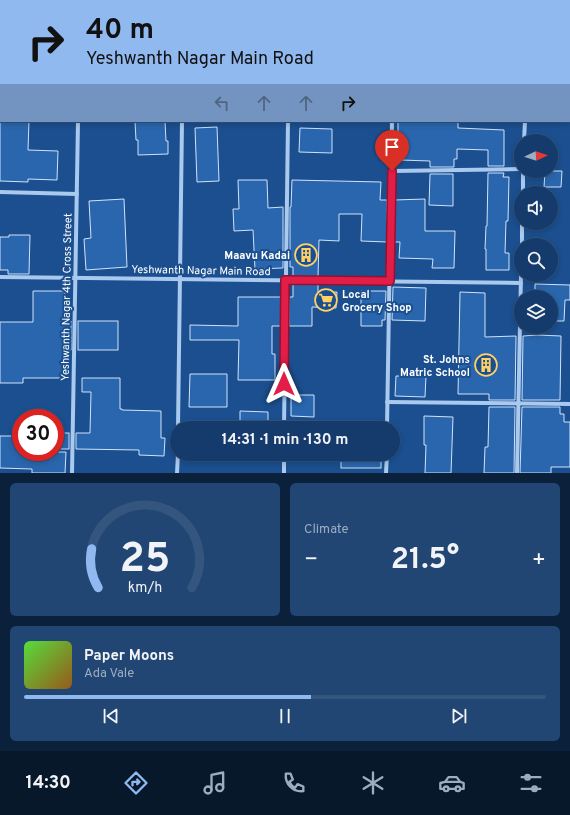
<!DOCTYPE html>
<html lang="en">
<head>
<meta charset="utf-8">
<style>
  body { margin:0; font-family:Overpass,sans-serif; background:#214673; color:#f1f3f6; height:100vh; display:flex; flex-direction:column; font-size:15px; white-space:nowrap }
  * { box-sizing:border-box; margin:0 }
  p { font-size:13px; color:#9dadc1 }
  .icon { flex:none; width:22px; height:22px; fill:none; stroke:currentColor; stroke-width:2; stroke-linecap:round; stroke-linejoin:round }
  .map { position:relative; height:473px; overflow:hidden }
  .side { display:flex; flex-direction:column; gap:10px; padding:10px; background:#0b203b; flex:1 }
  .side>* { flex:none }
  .banner { position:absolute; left:0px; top:0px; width:570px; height:122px; box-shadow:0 2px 6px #0003,0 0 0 1px #33557e; background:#90b9f0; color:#111; overflow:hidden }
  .needle { width:26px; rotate:86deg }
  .controls { position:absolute; left:514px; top:134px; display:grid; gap:8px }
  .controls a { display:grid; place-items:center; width:44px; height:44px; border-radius:50%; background:#143b6b; box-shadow:0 2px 6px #0003,0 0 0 1px #33557e; font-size:20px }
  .speed { position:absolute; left:12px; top:409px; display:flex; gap:8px; font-size:20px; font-weight:700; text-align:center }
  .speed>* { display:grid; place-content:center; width:52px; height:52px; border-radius:50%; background:#143b6b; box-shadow:0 2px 6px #0003,0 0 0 1px #33557e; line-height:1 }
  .speed .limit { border:6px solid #d22; background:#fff; color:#111 }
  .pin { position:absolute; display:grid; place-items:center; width:34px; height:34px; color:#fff; margin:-41px -17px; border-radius:50% 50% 50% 0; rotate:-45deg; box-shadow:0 0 4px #0007 }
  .pin .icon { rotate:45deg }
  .me { position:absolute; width:44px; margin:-22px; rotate:0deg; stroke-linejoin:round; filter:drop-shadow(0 0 3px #0008) }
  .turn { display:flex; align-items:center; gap:14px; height:84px; padding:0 20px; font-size:18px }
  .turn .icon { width:52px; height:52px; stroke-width:2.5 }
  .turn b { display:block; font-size:28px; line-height:34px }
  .lanes { display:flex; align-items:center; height:38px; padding:0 20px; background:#0003; justify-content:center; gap:20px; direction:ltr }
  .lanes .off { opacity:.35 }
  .big { font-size:30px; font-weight:700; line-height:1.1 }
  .side .widget { flex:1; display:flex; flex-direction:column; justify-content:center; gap:6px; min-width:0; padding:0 14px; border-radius:6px; background:#214673 }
  .side .dial { align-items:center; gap:0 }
  .dial svg { height:104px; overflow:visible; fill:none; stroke:#33557e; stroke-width:7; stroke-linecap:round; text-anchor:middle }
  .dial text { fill:#f1f3f6; stroke:none }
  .song { display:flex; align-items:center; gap:12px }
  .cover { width:48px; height:48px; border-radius:6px; background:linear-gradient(135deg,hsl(110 70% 55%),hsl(30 70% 35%)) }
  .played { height:4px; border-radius:2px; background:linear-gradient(90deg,#90b9f0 55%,#33557e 55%) }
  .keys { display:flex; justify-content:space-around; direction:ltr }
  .heat { display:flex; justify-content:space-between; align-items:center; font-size:22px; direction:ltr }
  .side .tiles { flex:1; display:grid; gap:10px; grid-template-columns:1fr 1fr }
  .widget:last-child { grid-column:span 2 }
  .trip { position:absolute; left:170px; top:421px; width:230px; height:40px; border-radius:20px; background:#143b6b; box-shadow:0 2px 6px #0003,0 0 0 1px #33557e; font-weight:700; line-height:40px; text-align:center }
  .menu { display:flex; height:64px; justify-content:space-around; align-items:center; background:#08182b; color:#9dadc1 }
  .menu .icon { width:28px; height:28px }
  .menu .on { color:#90b9f0 }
  .menu b { font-size:18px; color:#f1f3f6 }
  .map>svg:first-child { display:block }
  .building { fill:#2a66ad; stroke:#cfe3fa }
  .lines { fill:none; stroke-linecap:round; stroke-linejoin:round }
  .street { stroke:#a9c9ee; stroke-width:4 }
  .route-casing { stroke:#92132f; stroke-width:10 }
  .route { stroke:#e11d48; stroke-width:7 }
  .labels { text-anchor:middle; stroke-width:4; stroke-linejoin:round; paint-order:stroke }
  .poi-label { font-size:11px; font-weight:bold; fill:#fff; stroke:#1b4f8f; text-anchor:end }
  .street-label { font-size:11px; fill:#fff; stroke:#1b4f8f }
</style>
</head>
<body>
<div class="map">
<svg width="570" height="473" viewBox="0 0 570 473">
  <rect width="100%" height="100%" fill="#1b4f8f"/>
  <!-- building -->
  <g class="building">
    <path d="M0 121H29L28 150 58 151 57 180 28 179V182L0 181Z"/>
    <path d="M153 121H165L166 141H168V154L138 155V140H136L135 122Z"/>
    <path d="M398 121H458V128L504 130V166H488V150L457 149V159H454V167H430V161L400 160 401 137H398Z"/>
    <path d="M217 127 219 181 197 182 195 128Z"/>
    <path d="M300 128 332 129V153L299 152Z"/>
    <path d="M545 171H562L561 187H544Z"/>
    <path d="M488 173H504L503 177H509L508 221H506L505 253H509V270H486V249H485L486 226H487Z"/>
    <path d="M430 174H453V206L429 205Z"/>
    <path d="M238 180H267L268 208 283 207V268L255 269 253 230 234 231 233 209H239Z"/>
    <path d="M292 180 381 182 380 200H387V242L361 241 362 214H339V241L319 240 318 277H293V267H290V207H291Z"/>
    <path d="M124 199 127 267 86 270 84 239 91 238 89 201Z"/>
    <path d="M425 199V231H455L454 268H432L433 259 399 258 400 242H394V200Z"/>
    <path d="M9 235H30L29 274H8V270H0V237H9Z"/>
    <path d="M293 284H318V292H337L336 308 312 307V326H289V297H293Z"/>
    <path d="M535 284 570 285V300H565L564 321H551V297H535Z"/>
    <path d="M393 287 426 288 425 321 392 320Z"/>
    <path d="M33 291H65V321H71V350H67V378H23V383H0V322H33Z"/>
    <path d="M361 291H386L385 320H382V326H361Z"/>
    <path d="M460 292 485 293V337L516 336 515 400H489V394H458Z"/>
    <path d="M238 297H282V326H272V354H275V380H238L239 340H190V325L238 326Z"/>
    <rect x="78" y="321" width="40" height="29"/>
    <path d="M537 335 561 336 560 400H522L523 336Z"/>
    <path d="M190 374H227V407H189Z"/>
    <path d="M396 376H426L425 397 395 396Z"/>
    <path d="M82 378H120V409H122V410L161 411V438H165L164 456 139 455V450L76 449V433H90L91 392H82Z"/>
    <path d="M291 395H314V417L291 416Z"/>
    <path d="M489 407H515L514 473H484L485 447H488Z"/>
    <path d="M522 407H560V414H564V422H570V467H551V473H520Z"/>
    <path d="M240 411 268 412V425H240Z"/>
    <path d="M424 416 453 417 451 473H425L426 445H424Z"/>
    <rect x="55" y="433" width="14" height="16"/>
    <path d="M0 436H21V452H66L65 473H32V469L0 468Z"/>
    <rect x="341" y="454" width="40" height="14"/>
  </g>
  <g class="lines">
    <!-- street -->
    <g class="street">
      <path d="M80 1V0"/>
      <path d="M184 1V0"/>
      <path d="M289 1V0"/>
      <path d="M394 1V0"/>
      <path d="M527 1V0"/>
      <path d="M0 90H1"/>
      <path d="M569 103H570"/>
      <path d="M524 141 525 121"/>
      <path d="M392 171 521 169"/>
      <path d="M0 192 77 194"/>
      <path d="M523 193V171"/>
      <path d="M522 245V223"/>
      <path d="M0 277 521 283"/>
      <path d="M387 402 570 404"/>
      <path d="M178 428 182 121"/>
      <path d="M284 428 288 121"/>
      <path d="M387 428 392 121"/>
      <path d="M72 473 78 121"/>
      <path d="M177 473 178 454"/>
      <path d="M284 473V454"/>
      <path d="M386 473 387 454"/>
      <path d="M517 473 521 275"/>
    </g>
  </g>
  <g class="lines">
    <!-- route casing -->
    <g class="route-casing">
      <path id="route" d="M284 384 285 280 390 281 392 171"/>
    </g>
    <!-- route -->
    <use href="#route" class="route"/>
  </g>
  <!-- icons -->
  <defs>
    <g id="building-ring" transform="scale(1.15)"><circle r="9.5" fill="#1b4f8f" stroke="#ffd166" stroke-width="1.5"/><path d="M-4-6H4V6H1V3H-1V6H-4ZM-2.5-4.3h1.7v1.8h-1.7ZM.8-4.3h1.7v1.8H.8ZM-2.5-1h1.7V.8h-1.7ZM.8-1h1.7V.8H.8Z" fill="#ffd166"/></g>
    <g id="supermarket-ring" transform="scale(1.15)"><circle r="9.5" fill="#1b4f8f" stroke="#ffd166" stroke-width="1.5"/><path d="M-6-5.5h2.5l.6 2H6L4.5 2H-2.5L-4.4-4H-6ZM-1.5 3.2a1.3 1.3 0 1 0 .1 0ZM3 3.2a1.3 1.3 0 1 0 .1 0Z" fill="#ffd166"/></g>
  </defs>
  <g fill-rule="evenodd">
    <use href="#building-ring" x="306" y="255"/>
    <use href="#supermarket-ring" x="326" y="300"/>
    <use href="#building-ring" x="486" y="365"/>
  </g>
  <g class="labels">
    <!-- poi labels -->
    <g class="poi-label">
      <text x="290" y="259">Maavu Kadai</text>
      <text x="342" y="298" text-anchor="start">Local<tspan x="342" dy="13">Grocery Shop</tspan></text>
      <text x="470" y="363">St. Johns<tspan x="470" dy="13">Matric School</tspan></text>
    </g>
    <!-- street labels -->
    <g class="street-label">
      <text transform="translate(201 270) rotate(1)" y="4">Yeshwanth Nagar Main Road</text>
      <text transform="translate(66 297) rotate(-89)" y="4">Yeshwanth Nagar 4th Cross Street</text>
    </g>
  </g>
</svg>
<div class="controls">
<a><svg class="needle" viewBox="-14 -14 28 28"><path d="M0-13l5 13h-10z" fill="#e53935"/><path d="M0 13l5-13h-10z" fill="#9dadc1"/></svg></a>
<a><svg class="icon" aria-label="sound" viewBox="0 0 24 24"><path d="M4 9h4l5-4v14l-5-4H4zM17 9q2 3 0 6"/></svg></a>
<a><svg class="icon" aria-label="search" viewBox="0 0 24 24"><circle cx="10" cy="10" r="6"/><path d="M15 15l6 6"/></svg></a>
<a><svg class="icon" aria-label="layers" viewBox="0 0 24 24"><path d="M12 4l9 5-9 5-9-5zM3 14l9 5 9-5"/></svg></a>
</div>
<div class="speed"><div class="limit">30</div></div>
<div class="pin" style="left:392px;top:171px;background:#d93025"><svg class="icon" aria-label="arrive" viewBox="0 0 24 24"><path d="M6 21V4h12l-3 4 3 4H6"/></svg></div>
<svg class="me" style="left:284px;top:384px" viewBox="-20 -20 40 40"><path d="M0-17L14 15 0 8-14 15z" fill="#e11d48" stroke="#fff" stroke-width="4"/></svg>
<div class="trip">14:31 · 1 min · 130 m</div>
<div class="banner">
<div class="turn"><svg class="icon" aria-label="right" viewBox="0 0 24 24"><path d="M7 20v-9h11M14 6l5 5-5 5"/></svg><div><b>40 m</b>Yeshwanth Nagar Main Road</div></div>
<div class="lanes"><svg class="icon off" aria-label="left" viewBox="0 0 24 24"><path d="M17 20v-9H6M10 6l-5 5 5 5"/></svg><svg class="icon off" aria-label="ahead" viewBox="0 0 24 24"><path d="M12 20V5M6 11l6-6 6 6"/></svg><svg class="icon off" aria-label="ahead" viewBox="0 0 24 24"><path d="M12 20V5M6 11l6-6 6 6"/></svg><svg class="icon" aria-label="right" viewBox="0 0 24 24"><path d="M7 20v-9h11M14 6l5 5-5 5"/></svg></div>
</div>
</div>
<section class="side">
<div class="tiles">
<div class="widget dial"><svg viewBox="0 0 100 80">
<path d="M14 69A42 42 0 1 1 86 69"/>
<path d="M14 69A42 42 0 0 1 9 39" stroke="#90b9f0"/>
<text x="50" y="56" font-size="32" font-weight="700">25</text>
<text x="50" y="72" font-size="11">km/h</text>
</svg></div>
<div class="widget"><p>Climate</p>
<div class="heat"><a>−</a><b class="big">21.5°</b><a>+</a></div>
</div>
<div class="widget">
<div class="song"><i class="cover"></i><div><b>Paper Moons</b><p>Ada Vale</p></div></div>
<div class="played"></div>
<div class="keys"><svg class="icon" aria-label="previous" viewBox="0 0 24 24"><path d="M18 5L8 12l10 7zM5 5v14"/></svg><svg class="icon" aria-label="pause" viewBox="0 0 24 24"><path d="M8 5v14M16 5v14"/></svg><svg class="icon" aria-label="next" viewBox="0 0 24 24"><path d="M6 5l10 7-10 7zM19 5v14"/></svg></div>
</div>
</div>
</section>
<nav class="menu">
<b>14:30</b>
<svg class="icon on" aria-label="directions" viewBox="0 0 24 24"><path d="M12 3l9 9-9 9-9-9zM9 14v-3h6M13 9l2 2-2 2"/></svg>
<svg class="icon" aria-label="music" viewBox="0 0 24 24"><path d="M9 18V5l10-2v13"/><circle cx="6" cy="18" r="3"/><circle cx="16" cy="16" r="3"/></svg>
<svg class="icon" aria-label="phone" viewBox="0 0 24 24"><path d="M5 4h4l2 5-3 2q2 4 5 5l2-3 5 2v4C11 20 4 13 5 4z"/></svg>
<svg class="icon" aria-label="climate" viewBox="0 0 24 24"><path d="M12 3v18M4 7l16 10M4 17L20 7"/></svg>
<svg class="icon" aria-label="car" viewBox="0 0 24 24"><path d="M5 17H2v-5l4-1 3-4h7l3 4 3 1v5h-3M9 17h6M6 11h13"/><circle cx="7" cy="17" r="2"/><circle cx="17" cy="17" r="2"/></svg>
<svg class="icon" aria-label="filters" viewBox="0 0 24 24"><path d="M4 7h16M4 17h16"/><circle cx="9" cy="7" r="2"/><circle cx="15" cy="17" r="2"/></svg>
</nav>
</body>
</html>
